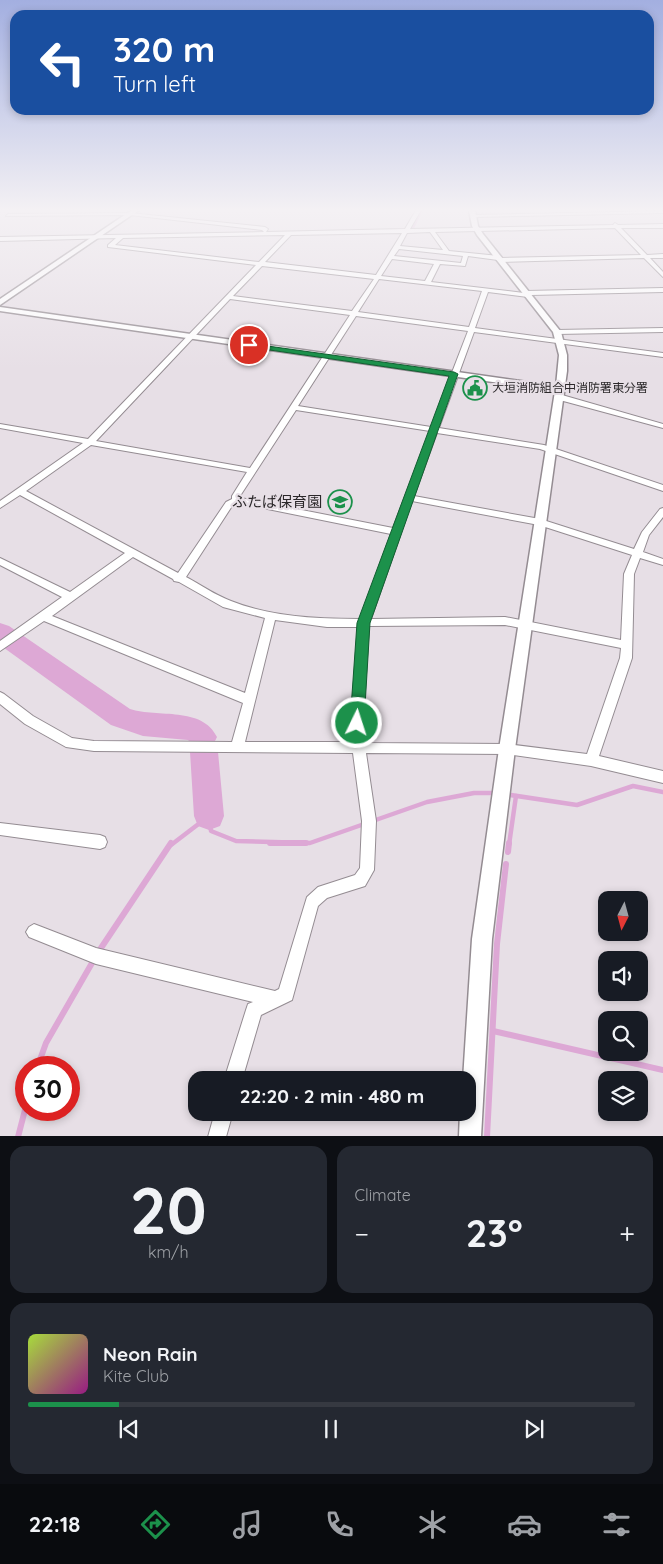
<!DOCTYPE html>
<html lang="en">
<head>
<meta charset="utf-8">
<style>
  body { margin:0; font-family:Quicksand,"Noto Sans JP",sans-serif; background:#242831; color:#f1f3f6; height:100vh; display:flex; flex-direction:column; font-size:19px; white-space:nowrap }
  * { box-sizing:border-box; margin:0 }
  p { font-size:16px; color:#9ea1a6 }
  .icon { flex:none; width:28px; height:28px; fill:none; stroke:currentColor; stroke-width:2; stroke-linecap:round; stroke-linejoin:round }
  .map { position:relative; height:1136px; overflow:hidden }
  .side { display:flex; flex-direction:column; gap:10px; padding:10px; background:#0d0f14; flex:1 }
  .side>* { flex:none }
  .guide { position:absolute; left:10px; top:10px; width:644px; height:105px; border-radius:15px; box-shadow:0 2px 8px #0003; background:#1a4fa0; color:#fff; overflow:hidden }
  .needle { width:32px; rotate:186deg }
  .fabs { position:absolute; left:598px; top:891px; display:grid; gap:10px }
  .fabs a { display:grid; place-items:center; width:50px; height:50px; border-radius:10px; background:#171b24; box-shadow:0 2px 8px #0003; font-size:25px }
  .speed { position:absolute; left:15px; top:1056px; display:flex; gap:10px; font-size:25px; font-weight:700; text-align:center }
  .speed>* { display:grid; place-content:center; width:65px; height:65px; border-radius:50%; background:#171b24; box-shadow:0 2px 8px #0003; line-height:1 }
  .speed .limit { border:8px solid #d22; background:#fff; color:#111 }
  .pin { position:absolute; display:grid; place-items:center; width:42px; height:42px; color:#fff; margin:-21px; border:2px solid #fff; border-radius:50%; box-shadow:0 1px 5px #0007 }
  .me { position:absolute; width:55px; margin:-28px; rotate:4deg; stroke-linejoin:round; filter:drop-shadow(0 0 4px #0008) }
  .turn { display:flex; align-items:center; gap:18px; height:105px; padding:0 20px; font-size:22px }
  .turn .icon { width:65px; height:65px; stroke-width:2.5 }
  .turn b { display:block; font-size:35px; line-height:42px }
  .big { font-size:38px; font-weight:700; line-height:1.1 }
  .side .tile { flex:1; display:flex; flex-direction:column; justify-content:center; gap:8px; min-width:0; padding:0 18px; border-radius:15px; background:#242831 }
  .side .dial { align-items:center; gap:0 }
  .dial b { font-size:65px; line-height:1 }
  .song { display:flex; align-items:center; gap:15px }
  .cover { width:60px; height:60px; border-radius:8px; background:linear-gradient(135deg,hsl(80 70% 55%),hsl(310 70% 35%)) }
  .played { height:5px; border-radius:2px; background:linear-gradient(90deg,#1c914b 15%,#363941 15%) }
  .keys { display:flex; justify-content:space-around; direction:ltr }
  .heat { display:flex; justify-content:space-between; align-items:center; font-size:28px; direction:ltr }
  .side .tiles { flex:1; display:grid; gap:10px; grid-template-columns:1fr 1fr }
  .tile:last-child { grid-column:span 2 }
  .trip { position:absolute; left:188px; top:1071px; width:288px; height:50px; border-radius:15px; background:#171b24; box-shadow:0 2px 8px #0003; font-weight:700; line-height:50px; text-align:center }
  .tab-bar { display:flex; height:80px; justify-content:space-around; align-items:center; background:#090b0e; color:#9ea1a6 }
  .tab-bar .icon { width:35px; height:35px }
  .tab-bar .current { color:#1c914b }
  .tab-bar b { font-size:22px; color:#f1f3f6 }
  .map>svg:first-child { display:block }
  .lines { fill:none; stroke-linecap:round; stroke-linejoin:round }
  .stream-far2 { stroke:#dda8d5; stroke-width:2 }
  .stream-far1 { stroke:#dda8d5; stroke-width:4.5 }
  .stream { stroke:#dda8d5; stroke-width:6 }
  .river { fill:#dda8d5; fill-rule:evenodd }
  .minor-casing { stroke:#948c92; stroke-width:2 }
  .tertiary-casing { stroke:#948c92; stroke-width:3 }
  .minor { fill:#fff; fill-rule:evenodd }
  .tertiary { fill:#fff; fill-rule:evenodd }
  .route { fill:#1c914b; stroke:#125e31 }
  .labels { text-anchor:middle; stroke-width:4.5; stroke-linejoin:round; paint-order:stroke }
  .far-poi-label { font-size:12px; fill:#2b282a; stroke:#e7dfe6; text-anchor:start }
  .poi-label { font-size:15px; fill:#2b282a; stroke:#e7dfe6; text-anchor:end }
</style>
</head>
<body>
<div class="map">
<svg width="663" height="1137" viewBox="0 0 663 1137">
  <rect width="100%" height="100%" fill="#e7dfe6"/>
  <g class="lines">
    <!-- stream-far2 -->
    <path class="stream-far2" d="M412 230 422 210"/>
    <!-- stream-far1 -->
    <g class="stream-far1">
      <path d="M504 794 577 805 633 786 663 792"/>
      <path d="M171 845 209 816 211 831 236 841 310 843 427 802 474 793H497"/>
      <path d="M509 845 516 796"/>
    </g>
    <!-- stream -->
    <g class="stream">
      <path d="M270 843H306"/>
      <path d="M508 852 509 843"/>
      <path d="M101 948 171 843"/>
      <path d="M493 1031 663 1070"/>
      <path d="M37 1068 46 1043 92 963"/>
      <path d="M18 1137 26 1106"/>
      <path d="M487 1137 497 944 506 864"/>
    </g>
    <!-- river -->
    <path class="river" d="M0 623 9 626 130 709C158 718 202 706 217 737L214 743 218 752 224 816 220 826 209 830 198 826 194 816 190 752 193 745 188 740 143 736 111 725 0 645Z"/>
    <!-- minor casing -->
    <g class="minor-casing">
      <g id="minor">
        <path d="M416 210H421L410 229 613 225 615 223 618 225 663 224V228H621L647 255 663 254V258H650L663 272V277L644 258 500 262 498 260 468 256 465 266 440 264 431 282 524 293 527 291 663 288V292L531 295 528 297 488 292 475 328 663 353V357L474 332 439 428 544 445 663 485V491L540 449 437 433 414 496 540 519 634 549 642 532 660 509 663 508V517L649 535 643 552 663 559V565L640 558 634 574 632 658 599 756 663 771V783L591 766 507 754 366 753 376 821 374 870 365 886 327 898 318 906 292 1000 261 1015 242 1080H224L246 1010 248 1004 253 1002 96 964 29 937 26 932 29 927 34 924 96 948 275 991 279 989 307 897 318 887 355 875 360 868 362 821 353 753 94 751 66 747 25 724 0 704V692L4 694 33 716 72 738 94 741 232 742 243 703 44 621 0 651V641L62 597 0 565V558L70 592 125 553 20 495 0 508V501L83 443 0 428V424L88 439 256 265 108 247V245L116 238 0 241V237L264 232 262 230 130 215 6 216 8 214 130 213 265 227 268 229 266 232 405 229ZM615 228 641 255 502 258 499 256 449 251 435 232ZM430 232 443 250 400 246 407 233ZM402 233 376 275 265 262 291 235ZM285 235 259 262 115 245 123 238ZM399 249 463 256 461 263 394 256ZM392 259 434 264 425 281 381 276ZM262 266 374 279 352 311 233 296ZM379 279 482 291 469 327 358 312ZM230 299 350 315 250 468 96 441ZM356 316 468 331 431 427 298 406ZM296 410 430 431 393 528 241 498 240 496ZM91 445 247 472 232 496V499L226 502 178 573 26 491ZM412 501 539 525 632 555 624 574 621 640 505 617 371 619ZM238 503 391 534 360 619C318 619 271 617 231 601 215 595 201 585 186 577L232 506ZM133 557 173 579 174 581 179 582 223 607 265 618 245 693 52 616ZM275 620 327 627H358L351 723 352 742H245ZM505 625 621 648 620 658 587 754 507 744 365 743 363 723 369 626Z"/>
        <path d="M663 211V213L473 217 471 216 473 215Z"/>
        <path d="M663 328V332L557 334 554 332 557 330Z"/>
        <path d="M556 395H562L663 424V428L556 399Z"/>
        <path d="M0 823 100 835 105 837 107 842 105 847 100 849 0 835Z"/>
        <path d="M215 1112H233L226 1137H208Z"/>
      </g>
    </g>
    <!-- tertiary casing -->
    <g class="tertiary-casing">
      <g id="tertiary">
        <path d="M132 210H139L0 305V299Z"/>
        <path d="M469 210H475L478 226 483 234 561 332 567 355V371L515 749 492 939 481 1137H459L460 1112H466V1080H463L472 939 499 749 555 391 0 311V307L556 386 559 355 553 332 477 235 472 226Z"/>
      </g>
    </g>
    <!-- minor -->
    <use href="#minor" class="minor"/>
    <!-- tertiary -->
    <use href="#tertiary" class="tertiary"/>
  </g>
  <!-- sky -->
  <linearGradient id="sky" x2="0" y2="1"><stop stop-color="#a3afe0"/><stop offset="0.57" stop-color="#f4f1f4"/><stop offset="1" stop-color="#f4f1f4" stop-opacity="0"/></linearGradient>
  <rect width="663" height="369" fill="url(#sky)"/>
  <!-- route -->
  <path class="route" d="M246 343 454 372 458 374 370 623 364 723 362 727H352L350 723 357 623 449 376 249 347H246Z"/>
  <!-- icons -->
  <defs>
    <g id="civic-ring" transform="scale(1.25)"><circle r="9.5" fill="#e7dfe6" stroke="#1c914b" stroke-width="1.5"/><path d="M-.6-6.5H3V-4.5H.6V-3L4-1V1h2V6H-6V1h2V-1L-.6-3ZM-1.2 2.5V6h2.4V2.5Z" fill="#1c914b"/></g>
    <g id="school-ring" transform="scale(1.25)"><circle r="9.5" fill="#e7dfe6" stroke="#1c914b" stroke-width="1.5"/><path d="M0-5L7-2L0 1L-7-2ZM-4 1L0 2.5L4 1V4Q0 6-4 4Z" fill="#1c914b"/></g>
  </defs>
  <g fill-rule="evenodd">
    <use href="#civic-ring" x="475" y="388"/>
    <use href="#school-ring" x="340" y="502"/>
  </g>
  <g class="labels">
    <!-- far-poi labels -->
    <g class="far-poi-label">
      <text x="492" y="392">大垣消防組合中消防署東分署</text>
    </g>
    <!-- poi labels -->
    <g class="poi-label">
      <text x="322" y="507">ふたば保育園</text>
    </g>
  </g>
</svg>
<div class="fabs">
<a><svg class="needle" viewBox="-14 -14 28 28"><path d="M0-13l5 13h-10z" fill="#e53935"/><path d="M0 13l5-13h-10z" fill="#9ea1a6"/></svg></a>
<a><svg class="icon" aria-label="sound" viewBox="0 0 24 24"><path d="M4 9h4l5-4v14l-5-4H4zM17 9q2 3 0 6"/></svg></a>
<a><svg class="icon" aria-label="search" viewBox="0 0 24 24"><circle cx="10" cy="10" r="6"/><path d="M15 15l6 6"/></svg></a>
<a><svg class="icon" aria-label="layers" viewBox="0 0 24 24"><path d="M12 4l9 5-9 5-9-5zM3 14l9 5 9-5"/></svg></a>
</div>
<div class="speed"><div class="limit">30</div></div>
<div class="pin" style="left:249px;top:345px;background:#d93025"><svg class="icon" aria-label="arrive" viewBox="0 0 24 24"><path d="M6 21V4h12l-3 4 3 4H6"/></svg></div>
<svg class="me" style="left:357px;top:723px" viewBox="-20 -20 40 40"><circle r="17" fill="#1c914b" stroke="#fff" stroke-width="3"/><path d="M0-11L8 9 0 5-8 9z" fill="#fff"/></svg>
<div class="trip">22:20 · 2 min · 480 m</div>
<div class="guide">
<div class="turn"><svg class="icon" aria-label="left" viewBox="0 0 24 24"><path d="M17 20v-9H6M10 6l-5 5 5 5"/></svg><div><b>320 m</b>Turn left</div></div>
</div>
</div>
<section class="side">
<div class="tiles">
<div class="tile dial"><b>20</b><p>km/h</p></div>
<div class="tile"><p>Climate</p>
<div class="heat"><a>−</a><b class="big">23°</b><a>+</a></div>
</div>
<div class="tile">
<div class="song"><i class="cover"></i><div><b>Neon Rain</b><p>Kite Club</p></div></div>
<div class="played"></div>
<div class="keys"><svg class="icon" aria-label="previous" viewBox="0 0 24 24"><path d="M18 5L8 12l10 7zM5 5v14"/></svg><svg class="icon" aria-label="pause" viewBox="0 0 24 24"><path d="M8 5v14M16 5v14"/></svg><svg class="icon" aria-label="next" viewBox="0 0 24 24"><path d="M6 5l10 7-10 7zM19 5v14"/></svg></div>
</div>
</div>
</section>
<nav class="tab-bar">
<b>22:18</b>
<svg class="icon current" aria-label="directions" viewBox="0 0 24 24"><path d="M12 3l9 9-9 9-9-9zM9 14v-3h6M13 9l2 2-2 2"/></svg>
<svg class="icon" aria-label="music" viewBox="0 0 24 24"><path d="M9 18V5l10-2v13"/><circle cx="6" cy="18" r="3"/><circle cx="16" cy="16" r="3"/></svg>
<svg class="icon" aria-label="phone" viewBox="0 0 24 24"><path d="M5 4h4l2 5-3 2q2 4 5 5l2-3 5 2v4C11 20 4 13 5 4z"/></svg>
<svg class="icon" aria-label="climate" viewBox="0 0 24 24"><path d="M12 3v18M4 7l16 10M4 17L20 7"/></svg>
<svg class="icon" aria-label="car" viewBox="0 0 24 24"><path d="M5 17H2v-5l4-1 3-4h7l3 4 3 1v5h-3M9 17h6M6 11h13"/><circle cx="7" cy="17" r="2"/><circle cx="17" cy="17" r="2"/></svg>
<svg class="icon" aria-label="filters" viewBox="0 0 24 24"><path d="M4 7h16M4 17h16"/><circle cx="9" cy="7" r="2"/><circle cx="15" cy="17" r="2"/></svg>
</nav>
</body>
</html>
